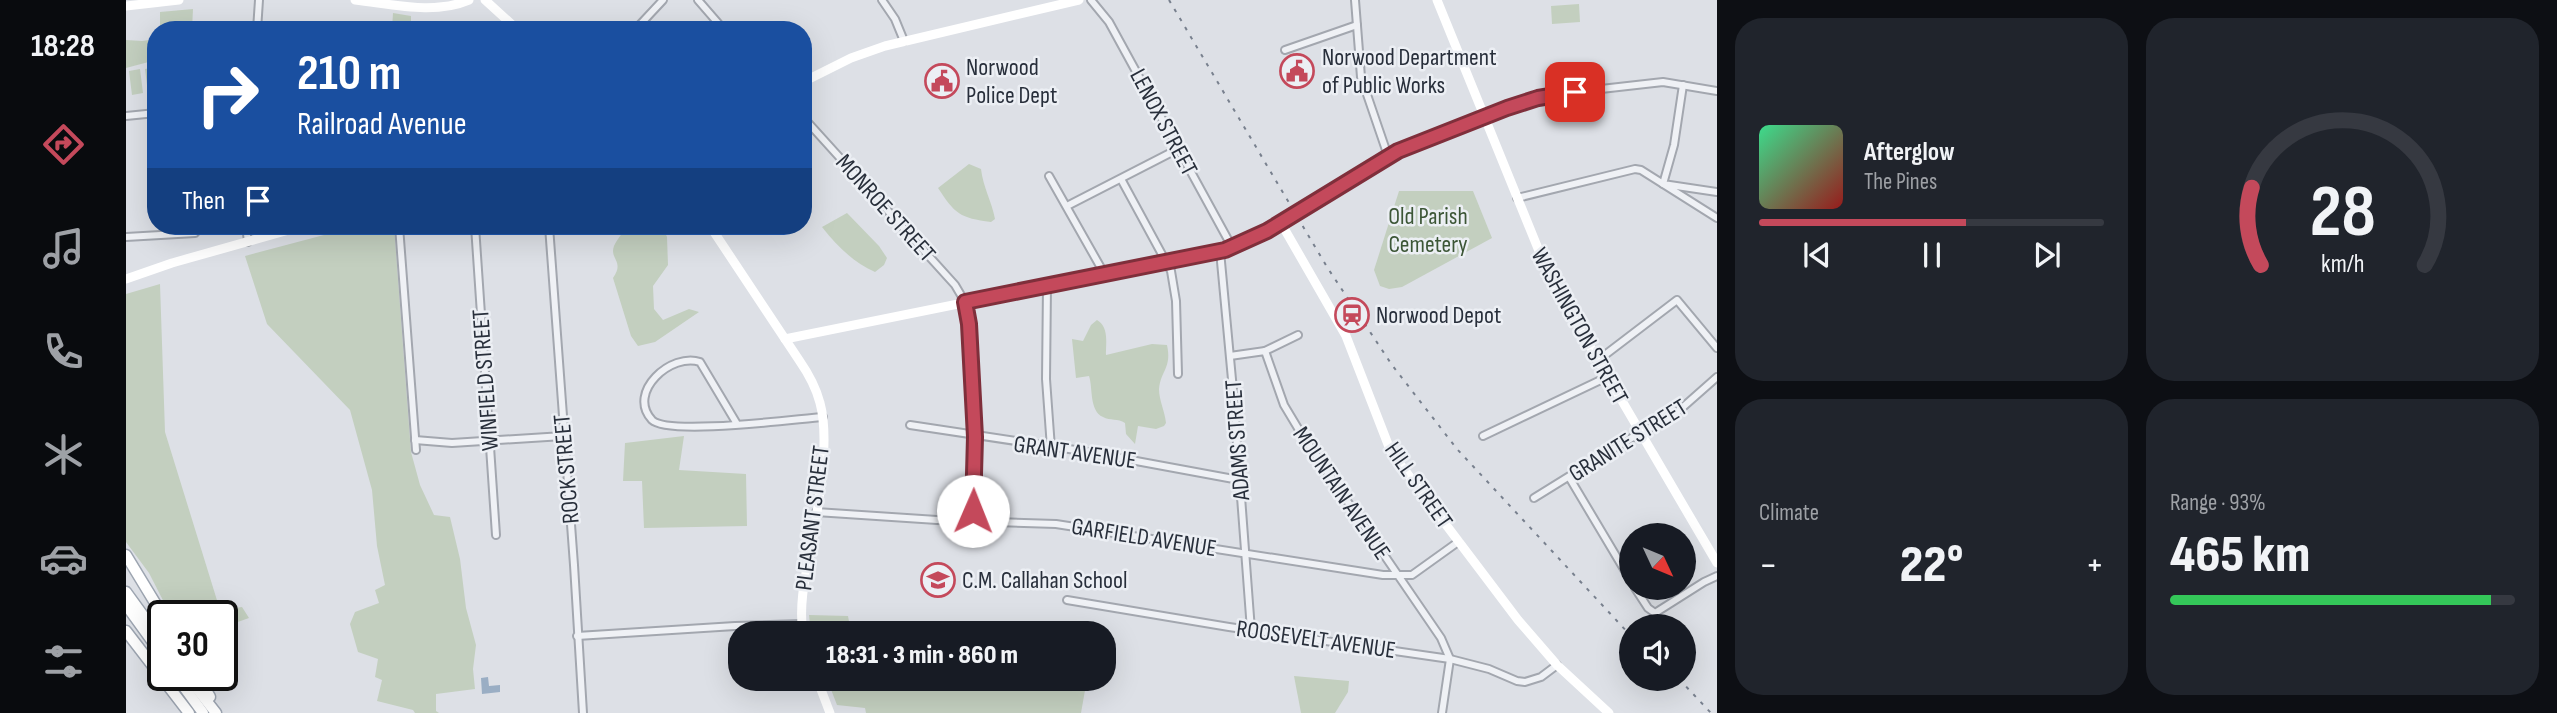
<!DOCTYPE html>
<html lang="en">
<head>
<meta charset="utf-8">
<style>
  body { margin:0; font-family:"Sofia Sans Condensed",sans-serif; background:#20242c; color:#f1f3f6; height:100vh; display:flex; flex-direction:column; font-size:26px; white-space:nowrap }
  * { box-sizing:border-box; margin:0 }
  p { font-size:23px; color:#9ea1a6 }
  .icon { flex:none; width:38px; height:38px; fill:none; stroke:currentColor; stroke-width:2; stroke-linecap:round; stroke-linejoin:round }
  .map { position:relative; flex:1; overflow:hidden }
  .sheet { display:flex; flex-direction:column; gap:18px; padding:18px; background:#0d0f14; width:840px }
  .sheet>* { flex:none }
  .hud { position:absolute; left:21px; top:21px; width:665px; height:214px; border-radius:28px; box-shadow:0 7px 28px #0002; background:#1a4fa0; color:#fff; overflow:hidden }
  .needle { width:46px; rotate:134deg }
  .buttons { position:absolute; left:1493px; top:523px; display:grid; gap:14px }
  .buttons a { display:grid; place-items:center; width:77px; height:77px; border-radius:50%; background:#171b24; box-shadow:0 7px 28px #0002; font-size:35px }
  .speed { position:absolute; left:21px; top:600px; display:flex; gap:14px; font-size:35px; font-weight:700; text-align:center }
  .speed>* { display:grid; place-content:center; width:91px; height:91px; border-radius:50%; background:#171b24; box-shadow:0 7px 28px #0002; line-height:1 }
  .speed .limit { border:4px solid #111; border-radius:10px; background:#fff; color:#111 }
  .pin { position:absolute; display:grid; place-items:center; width:60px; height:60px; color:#fff; margin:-30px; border-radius:14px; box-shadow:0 4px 10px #0006 }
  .me { position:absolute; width:77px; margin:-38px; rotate:1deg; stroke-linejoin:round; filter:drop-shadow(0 0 5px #0008) }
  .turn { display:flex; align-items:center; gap:24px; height:147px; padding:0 35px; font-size:32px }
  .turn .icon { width:91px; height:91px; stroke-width:2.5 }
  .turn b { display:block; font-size:49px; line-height:60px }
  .then { display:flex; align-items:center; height:66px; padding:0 35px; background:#0003; gap:14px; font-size:26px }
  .big { font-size:52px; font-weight:800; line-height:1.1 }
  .sheet .tile { flex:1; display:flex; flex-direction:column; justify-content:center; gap:10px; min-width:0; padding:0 24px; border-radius:28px; background:#20242c }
  .sheet .dial { align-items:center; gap:0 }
  .dial svg { height:182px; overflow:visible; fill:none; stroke:#363941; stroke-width:7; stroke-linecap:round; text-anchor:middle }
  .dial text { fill:#f1f3f6; stroke:none }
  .song { display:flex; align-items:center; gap:21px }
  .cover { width:84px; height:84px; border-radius:10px; background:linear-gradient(135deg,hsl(150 70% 55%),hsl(0 70% 35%)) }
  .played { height:7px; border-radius:4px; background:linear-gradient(90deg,#c4495b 60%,#363941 60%) }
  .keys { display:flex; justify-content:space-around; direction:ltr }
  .heat { display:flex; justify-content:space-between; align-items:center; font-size:38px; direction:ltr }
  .charge { height:10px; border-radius:5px; background:linear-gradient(90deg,#34c759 93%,#363941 0) }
  .sheet .tiles { flex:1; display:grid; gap:18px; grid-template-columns:repeat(2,1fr) }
  .trip { position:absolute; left:602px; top:621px; width:388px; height:70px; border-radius:28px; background:#171b24; box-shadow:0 7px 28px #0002; font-weight:800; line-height:70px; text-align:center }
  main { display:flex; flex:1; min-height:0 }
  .menu { display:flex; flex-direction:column; width:126px; justify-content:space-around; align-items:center; background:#090b0e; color:#9ea1a6 }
  .menu .icon { width:49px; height:49px }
  .menu .active { color:#c4495b }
  .menu b { font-size:32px; color:#f1f3f6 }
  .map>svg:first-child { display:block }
  .green { fill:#c3cfbf }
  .water { fill:#9aaec4 }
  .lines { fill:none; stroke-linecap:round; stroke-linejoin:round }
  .street-casing { stroke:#a3a7af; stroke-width:10 }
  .primary-casing { stroke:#9da5b1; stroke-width:13 }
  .street { stroke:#eff1f5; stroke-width:6 }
  .secondary { stroke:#fff; stroke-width:9 }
  .primary { stroke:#fff; stroke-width:10 }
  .rail { stroke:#78808e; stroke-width:2; stroke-dasharray:3.5 7; stroke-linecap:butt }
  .route-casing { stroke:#7f2f3b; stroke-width:18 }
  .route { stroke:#c4495b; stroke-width:12 }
  .labels { text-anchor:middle; stroke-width:5; stroke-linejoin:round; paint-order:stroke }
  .poi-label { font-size:24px; fill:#282f3b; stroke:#eceff4; text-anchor:start }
  .street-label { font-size:24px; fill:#282f3b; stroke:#eceff4 }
  .park-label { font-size:24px; fill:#3c5636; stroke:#eceff4 }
</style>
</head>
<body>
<main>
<nav class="menu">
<b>18:28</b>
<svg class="icon active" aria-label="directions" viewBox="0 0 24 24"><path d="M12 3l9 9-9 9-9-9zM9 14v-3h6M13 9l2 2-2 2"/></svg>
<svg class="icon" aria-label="music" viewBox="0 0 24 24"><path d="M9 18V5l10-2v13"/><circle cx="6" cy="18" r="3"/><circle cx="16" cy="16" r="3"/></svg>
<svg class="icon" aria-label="phone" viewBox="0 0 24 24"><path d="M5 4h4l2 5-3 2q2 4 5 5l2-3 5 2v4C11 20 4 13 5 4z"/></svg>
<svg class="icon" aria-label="climate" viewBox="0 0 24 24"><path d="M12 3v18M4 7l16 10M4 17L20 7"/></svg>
<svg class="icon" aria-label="car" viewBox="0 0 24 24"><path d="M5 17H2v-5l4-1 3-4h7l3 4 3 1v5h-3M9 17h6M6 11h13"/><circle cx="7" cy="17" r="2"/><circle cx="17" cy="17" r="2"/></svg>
<svg class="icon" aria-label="filters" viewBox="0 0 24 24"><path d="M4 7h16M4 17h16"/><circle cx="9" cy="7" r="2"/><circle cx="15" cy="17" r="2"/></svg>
</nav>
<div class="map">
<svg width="1591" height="713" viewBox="0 0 1591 713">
  <rect width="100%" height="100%" fill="#dde0e6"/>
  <!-- green -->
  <g class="green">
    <path d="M1453 4 1454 22 1426 24 1425 6Z"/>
    <path d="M67 9 66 30H34V12Z"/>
    <path d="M267 13 285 16V30H266Z"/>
    <path d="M30 39V60L0 68V40L16 41Z"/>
    <path d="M30 67V92L22 93 19 69Z"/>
    <path d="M14 69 17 93 6 95 3 71Z"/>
    <path d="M843 164 855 169C857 187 866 202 869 219L865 222C834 218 829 214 812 188Z"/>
    <path d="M1273 191H1347L1366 238 1276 287 1263 289 1254 286 1248 270Z"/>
    <path d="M721 213 753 246 761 258 758 265 749 272C727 262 711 246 696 227Z"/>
    <path d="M232 226H268L285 452 294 485 308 515 324 517 334 559 340 608 350 645 347 669 349 689 310 694V711L313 713H289L287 710 251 701 256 680 249 677 252 659 232 652 224 624 229 612 253 603 249 590 259 585 251 546 246 490 224 410 141 324 119 256Z"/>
    <path d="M501 226 537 228 541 237 542 265 527 286 528 309 537 320 563 309 573 312 529 342 512 346 505 336 487 278C499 261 483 259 488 246 491 239 497 233 501 226Z"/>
    <path d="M34 284 39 432 94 610 116 607 123 618 106 624 107 630 96 633V616H45L23 573 0 542V294Z"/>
    <path d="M971 320C983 327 980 343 980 355L1026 344 1041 345C1046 368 1035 370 1033 389 1033 400 1039 412 1040 423L1038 426 1030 429 1012 426 1009 444 1000 434 999 423C992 418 984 421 977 417 963 411 967 387 963 376L950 378 946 339 957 341 965 325Z"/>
    <path d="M558 436 553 470 620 474 621 526 518 528 516 481H497L499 443Z"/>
    <path d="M683 615 722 616 724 627 755 633H685Z"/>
    <path d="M1168 676 1223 681 1222 692 1209 713H1175Z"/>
    <path d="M701 679H961L955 713H740L739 708 711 705Z"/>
  </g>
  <!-- water -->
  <path class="water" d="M362 677 363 686 374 685V692L356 694 355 678Z"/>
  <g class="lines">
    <!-- street casing -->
    <g class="street-casing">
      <g id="street">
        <path d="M572 0 598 30"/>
        <path d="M756 0 769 19 778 41"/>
        <path d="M965 0 983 22 1106 247"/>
        <path d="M1229 0 1235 77 1262 156"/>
        <path d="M131 30 133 0"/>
        <path d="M509 30 537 0"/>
        <path d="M1159 50 1231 25"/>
        <path d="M1557 85 1548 145 1537 184 1591 192"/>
        <path d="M0 116 30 113"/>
        <path d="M677 117 829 285 839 302 843 324 849 437 847 520"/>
        <path d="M1358 117 1412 98 1475 89 1537 82 1591 91"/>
        <path d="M923 176 979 275"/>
        <path d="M995 179 1045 271 1050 301 1052 374"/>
        <path d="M1391 198 1509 169 1515 170 1591 218"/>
        <path d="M941 206 1052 149"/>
        <path d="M120 226 122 242"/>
        <path d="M273 226 290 450"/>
        <path d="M349 226 370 535"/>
        <path d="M423 226 448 565 457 713"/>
        <path d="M0 237 69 233 74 226"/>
        <path d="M1094 251 1107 390 1125 630"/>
        <path d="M921 286 920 379 925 448"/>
        <path d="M1139 351 1172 335"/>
        <path d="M1104 356 1139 351 1158 405 1176 435 1315 638 1324 659 1316 713"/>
        <path d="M1471 361 1551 300 1591 348"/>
        <path d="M611 424 574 362C546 352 500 392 526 420 542 436 669 419 697 417"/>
        <path d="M784 425 956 451 1113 480"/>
        <path d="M1357 436 1481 377"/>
        <path d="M289 440 326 443 437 436"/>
        <path d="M1443 477 1505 581"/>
        <path d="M1408 498 1500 441 1548 415 1591 377"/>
        <path d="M690 512 811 520 930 524 1257 575H1286L1332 542"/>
        <path d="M1509 588 1522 608 1529 613 1578 582 1591 576"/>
        <path d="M941 600 1103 627 1324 659 1363 669 1391 681 1399 682 1415 677 1431 665"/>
        <path d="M451 636 609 626 676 624"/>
      </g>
    </g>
    <!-- primary casing -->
    <g class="primary-casing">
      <g id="primary">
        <path d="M0 555 37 616"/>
        <path d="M0 592 37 643"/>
        <path d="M0 605 37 656"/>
        <path d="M0 631 63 713"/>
        <path d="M50 676 77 713"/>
        <path d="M61 676 90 713"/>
        <path d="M72 676 84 697"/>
      </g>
    </g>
    <!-- street -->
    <use href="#street" class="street"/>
    <!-- secondary -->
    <g class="secondary">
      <path d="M229 0C266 4 308 15 343 0"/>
      <path d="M359 0 392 30"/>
      <path d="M1311 0 1424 278 1591 563"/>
      <path d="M0 6 53 0"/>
      <path d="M677 82 725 58 759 46 953 0"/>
      <path d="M1155 223 1220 336 1265 452 1392 620 1431 665 1483 713"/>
      <path d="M584 226 673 360C682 373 690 387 694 403 704 439 693 501 687 537 681 570 672 601 677 634"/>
      <path d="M0 279 46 263 177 226"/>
      <path d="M659 339 1099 250 1141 231 1272 151 1358 117"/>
      <path d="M691 679 704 713"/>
    </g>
    <!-- primary -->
    <use href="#primary" class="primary"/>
    <!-- rail -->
    <g class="rail">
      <path d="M1043 0 1201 267 1266 365 1331 449 1505 636"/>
      <path d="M1553 679 1585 713"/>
    </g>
  </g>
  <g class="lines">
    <!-- route casing -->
    <g class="route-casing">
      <path id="route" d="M847 511 849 437 843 324 839 302 1099 250 1141 231 1272 151 1381 108 1412 98 1449 92"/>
    </g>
    <!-- route -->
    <use href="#route" class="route"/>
  </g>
  <!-- icons -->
  <defs>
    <g id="civic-ring" transform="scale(1.75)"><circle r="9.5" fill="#eceff4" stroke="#c4495b" stroke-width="1.5"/><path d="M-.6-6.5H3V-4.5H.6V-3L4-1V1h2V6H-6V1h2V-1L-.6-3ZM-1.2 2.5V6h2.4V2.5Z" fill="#c4495b"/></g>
    <g id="station-ring" transform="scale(1.75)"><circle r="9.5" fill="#eceff4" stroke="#c4495b" stroke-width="1.5"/><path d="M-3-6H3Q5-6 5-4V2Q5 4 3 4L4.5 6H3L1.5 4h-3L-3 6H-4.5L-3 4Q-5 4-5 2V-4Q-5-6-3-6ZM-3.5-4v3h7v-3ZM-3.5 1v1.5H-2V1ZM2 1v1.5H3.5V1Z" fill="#c4495b"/></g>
    <g id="school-ring" transform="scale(1.75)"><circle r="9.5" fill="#eceff4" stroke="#c4495b" stroke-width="1.5"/><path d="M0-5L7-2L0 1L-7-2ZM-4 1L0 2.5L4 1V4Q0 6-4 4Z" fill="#c4495b"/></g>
  </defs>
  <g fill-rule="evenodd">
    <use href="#civic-ring" x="1171" y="71"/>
    <use href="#civic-ring" x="816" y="81"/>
    <use href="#station-ring" x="1226" y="315"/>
    <use href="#school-ring" x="812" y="580"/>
  </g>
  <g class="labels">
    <!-- poi labels -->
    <g class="poi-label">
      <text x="1196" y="65">Norwood Department<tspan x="1196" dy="28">of Public Works</tspan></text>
      <text x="840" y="75">Norwood<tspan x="840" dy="28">Police Dept</tspan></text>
      <text x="1250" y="323">Norwood Depot</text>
      <text x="836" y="588">C.M. Callahan School</text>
    </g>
    <!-- street labels -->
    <g class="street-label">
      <text transform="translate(1038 122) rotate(62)" y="8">LENOX STREET</text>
      <text transform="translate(760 208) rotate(48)" y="8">MONROE STREET</text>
      <text transform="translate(1454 326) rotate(61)" y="8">WASHINGTON STREET</text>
      <text transform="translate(359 380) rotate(-94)" y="8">WINFIELD STREET</text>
      <text transform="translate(1111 440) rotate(-94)" y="8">ADAMS STREET</text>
      <text transform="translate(1502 440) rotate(-32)" y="8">GRANITE STREET</text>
      <text transform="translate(949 452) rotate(8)" y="8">GRANT AVENUE</text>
      <text transform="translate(440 469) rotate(-95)" y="8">ROCK STREET</text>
      <text transform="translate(1293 485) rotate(55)" y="8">HILL STREET</text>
      <text transform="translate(1216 493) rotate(56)" y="8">MOUNTAIN AVENUE</text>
      <text transform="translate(686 518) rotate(-83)" y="8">PLEASANT STREET</text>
      <text transform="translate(1018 537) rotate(9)" y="8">GARFIELD AVENUE</text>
      <text transform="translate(1190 639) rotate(8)" y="8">ROOSEVELT AVENUE</text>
    </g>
    <!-- park labels -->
    <g class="park-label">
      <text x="1302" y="224">Old Parish<tspan x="1302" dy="28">Cemetery</tspan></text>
    </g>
  </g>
</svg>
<div class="buttons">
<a><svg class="needle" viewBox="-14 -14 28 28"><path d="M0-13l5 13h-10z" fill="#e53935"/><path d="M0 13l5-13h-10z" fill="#9ea1a6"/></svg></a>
<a><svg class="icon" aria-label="sound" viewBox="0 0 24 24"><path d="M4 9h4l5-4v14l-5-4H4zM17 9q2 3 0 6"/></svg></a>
</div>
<div class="speed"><div class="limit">30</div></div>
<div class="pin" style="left:1449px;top:92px;background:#d93025"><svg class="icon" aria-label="arrive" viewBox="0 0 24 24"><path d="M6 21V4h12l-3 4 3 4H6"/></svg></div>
<svg class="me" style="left:847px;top:511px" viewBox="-20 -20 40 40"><circle r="19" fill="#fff"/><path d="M0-13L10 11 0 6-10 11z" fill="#c4495b"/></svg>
<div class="trip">18:31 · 3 min · 860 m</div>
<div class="hud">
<div class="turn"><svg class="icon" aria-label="right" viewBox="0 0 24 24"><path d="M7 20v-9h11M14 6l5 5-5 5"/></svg><div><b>210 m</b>Railroad Avenue</div></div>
<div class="then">Then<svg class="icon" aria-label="arrive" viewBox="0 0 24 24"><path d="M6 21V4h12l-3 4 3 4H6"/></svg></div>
</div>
</div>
<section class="sheet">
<div class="tiles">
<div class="tile">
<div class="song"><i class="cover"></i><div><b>Afterglow</b><p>The Pines</p></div></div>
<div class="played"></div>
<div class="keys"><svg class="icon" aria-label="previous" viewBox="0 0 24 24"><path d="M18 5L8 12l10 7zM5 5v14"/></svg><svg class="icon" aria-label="pause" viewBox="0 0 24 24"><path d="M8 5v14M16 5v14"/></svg><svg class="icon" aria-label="next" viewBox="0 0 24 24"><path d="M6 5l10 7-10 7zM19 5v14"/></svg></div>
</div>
<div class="tile dial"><svg viewBox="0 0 100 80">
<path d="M14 69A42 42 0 1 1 86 69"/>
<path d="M14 69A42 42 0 0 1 10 35" stroke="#c4495b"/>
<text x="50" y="56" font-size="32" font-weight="700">28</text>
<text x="50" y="72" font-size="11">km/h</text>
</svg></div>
<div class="tile"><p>Climate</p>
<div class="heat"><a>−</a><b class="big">22°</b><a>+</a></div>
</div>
<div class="tile"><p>Range · 93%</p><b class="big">465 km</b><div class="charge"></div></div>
</div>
</section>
</main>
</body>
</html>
